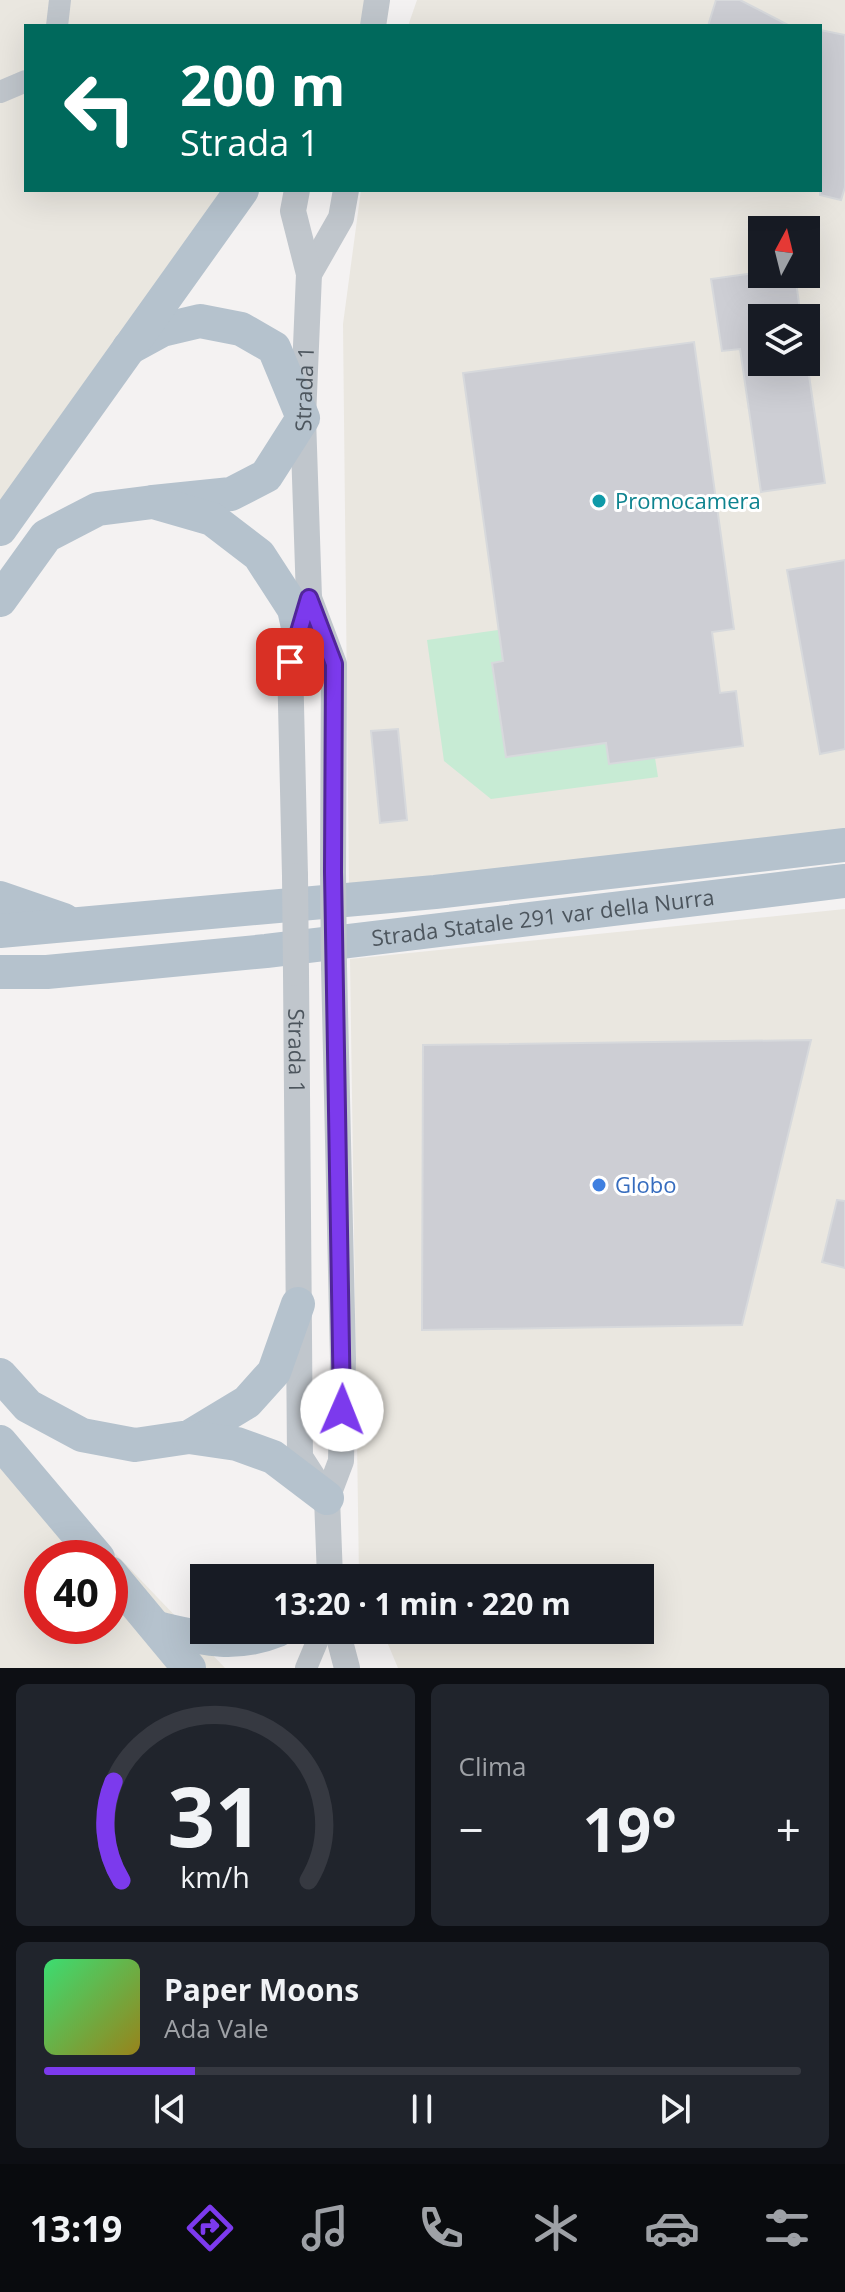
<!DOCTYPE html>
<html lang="it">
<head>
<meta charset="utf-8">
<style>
  body { margin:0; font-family:"Open Sans",sans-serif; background:#20242c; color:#f1f3f6; height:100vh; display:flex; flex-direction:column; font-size:30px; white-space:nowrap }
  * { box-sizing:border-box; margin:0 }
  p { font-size:26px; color:#9ea1a6 }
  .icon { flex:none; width:44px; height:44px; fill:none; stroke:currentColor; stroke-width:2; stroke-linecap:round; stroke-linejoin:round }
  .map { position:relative; height:1668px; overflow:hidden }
  .drawer { display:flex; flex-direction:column; gap:16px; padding:16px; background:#0d0f14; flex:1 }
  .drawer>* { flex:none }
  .top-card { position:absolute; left:24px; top:24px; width:798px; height:168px; border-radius:0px; box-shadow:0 8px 32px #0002; background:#00695c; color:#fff; overflow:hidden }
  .needle { width:52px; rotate:7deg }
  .tools { position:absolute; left:748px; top:216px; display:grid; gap:16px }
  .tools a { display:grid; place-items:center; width:72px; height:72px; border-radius:0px; background:#171b24; box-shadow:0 8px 32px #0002; font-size:40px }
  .speed { position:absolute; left:24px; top:1540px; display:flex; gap:16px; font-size:40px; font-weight:700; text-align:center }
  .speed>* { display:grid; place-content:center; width:104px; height:104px; border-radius:50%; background:#171b24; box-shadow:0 8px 32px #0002; line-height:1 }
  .speed .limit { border:12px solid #d22; background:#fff; color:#111 }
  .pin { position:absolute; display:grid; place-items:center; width:68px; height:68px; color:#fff; margin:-34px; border-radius:16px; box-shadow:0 4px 12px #0006 }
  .me { position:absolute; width:88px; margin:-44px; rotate:1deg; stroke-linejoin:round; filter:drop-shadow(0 0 6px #0008) }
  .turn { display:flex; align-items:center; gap:28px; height:168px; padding:0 24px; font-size:36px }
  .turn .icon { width:104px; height:104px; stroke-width:2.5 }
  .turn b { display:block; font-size:56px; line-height:68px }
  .big { font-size:60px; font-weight:700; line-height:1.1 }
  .drawer .card { flex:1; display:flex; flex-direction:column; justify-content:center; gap:12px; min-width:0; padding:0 28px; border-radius:12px; background:#20242c }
  .drawer .dial { align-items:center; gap:0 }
  .dial svg { height:208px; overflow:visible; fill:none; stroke:#363941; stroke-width:7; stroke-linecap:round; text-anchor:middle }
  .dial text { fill:#f1f3f6; stroke:none }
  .song { display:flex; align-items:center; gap:24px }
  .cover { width:96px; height:96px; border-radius:12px; background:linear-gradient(135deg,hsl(140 70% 55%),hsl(50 70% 35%)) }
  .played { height:8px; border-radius:4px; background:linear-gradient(90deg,#7c3aed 20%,#363941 20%) }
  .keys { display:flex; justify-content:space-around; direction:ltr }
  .heat { display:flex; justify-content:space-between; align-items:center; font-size:44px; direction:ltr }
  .drawer .tiles { flex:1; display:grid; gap:16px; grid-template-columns:1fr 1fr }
  .card:last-child { grid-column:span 2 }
  .trip { position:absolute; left:190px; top:1564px; width:464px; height:80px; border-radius:0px; background:#171b24; box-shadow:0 8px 32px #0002; font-weight:700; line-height:80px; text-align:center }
  .dock { display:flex; height:128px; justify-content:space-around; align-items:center; background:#090b0e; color:#9ea1a6 }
  .dock .icon { width:56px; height:56px }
  .dock .active { color:#7c3aed }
  .dock b { font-size:36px; color:#f1f3f6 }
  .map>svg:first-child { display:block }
  .commercial { fill:#eae7e0; fill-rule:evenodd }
  .green { fill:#c7ebd4 }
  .building { fill:#cdced4; stroke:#d7d9dc; stroke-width:2 }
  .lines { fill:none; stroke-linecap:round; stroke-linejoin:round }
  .minor { stroke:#c0c6cc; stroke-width:22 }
  .tertiary { stroke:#c0c6cc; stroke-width:26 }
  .primary { stroke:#b5c2cd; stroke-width:34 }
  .tertiary-bridge { stroke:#c0c6cc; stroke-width:26 }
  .route-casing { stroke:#51269a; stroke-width:20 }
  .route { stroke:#7c3aed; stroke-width:14 }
  .culture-dot { fill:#0f9aa8; stroke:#fff; stroke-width:3 }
  .shop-dot { fill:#3f7fe0; stroke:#fff; stroke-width:3 }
  .labels { text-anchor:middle; stroke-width:6; stroke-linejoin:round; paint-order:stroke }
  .street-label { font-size:22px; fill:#4c555d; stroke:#fff }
  .culture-label { font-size:22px; fill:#0d838f; stroke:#fff; text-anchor:start }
  .shop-label { font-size:22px; fill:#366cbe; stroke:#fff; text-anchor:start }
</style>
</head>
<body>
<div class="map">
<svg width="845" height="1668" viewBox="0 0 845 1668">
  <rect width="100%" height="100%" fill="#f4f2f2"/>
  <!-- commercial -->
  <g class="commercial">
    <path d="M0 0H381L362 26H26V190H239L0 508Z"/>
    <path d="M417 0H845V833L349 888 343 324 361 190H820V26H408ZM762 230H806V274H762ZM762 318H806V362H762Z"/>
    <path d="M845 909V1668H398L382 1630H640V1578H359L350 959Z"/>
    <path d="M0 1433 225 1668H0ZM42 1558H110V1626H42Z"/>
  </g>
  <!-- green -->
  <path class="green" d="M498 630 503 661 492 663 506 757 606 743 610 764 655 758 658 777 491 799 444 761 427 640Z"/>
  <!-- building -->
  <g class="building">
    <path d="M716 0H740L790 26H708Z"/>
    <path d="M820 30 845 35V187L841 200 820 195Z"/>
    <path d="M762 272V274H795L801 318H762V362H807L825 483 761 492 740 349 722 351 711 279Z"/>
    <path d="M694 342 734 629 712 632 720 693 736 691 743 746 609 764 606 743 506 757 492 663 503 661 463 373Z"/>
    <path d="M845 560V749L820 754 787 570Z"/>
    <path d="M398 729 407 820 380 823 371 731Z"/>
    <path d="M811 1040 742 1325 422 1330 423 1045Z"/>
    <path d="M837 1200 845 1201V1268L822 1262Z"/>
  </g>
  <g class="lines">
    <!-- minor -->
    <g class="minor">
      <path d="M57 26 60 0"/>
      <path d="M0 92 26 81"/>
      <path d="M306 1668 322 1630"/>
    </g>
    <!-- tertiary -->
    <g class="tertiary">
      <path d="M373 26 377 0"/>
      <path d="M309 274 341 218 346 190"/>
      <path d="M309 598 334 664 333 872"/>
      <path id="s1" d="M295 876 290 662 309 598 303 418 309 274 293 211 297 190"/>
      <path id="s2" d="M296 973 300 1457 318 1485"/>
      <path d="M330 1578 327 1498 341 1461 343 1359 334 966"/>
      <path d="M337 1630 347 1668"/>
    </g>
    <!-- primary -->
    <g class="primary">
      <path d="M129 348 162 330 200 321 241 329 274 348 303 418 266 476 231 494 153 502"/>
      <path d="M0 529 242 190"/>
      <path d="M0 600 46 536 98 509 153 502 212 519 259 555 294 609 299 632"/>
      <path d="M0 898 64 920"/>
      <path d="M0 931 435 892 845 845"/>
      <path id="s3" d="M0 972H47L266 951 845 881"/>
      <path d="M0 1375 28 1406 82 1435 135 1445 189 1437 247 1402 274 1372 298 1304"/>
      <path d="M189 1437 237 1444 273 1457 327 1498"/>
      <path d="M0 1442 98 1558"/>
      <path d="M110 1573 189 1668"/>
      <path d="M157 1628C200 1638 234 1648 278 1630"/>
    </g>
    <!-- tertiary-bridge -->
    <g class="tertiary-bridge">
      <path d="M333 872 334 966"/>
      <path d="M295 876 296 973"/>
    </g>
  </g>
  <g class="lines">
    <!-- route casing -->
    <g class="route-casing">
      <path id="route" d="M290 662 309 598 334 664 333 872 342 1410"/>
    </g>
    <!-- route -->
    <use href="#route" class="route"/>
  </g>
  <!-- markers -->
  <circle class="culture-dot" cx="599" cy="501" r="8"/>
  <circle class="shop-dot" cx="599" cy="1185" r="8"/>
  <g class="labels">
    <!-- street labels -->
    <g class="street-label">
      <text dy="8" stroke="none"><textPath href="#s1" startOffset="490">Strada 1</textPath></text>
      <text dy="8" stroke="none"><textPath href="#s3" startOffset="546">Strada Statale 291 var della Nurra</textPath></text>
      <text dy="8" stroke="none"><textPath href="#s2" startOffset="78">Strada 1</textPath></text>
    </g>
    <!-- culture labels -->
    <g class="culture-label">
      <text x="615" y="509">Promocamera</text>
    </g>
    <!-- shop labels -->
    <g class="shop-label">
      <text x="615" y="1193">Globo</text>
    </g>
  </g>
</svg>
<div class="tools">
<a><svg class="needle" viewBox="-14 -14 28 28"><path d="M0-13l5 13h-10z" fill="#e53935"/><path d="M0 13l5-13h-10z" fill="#9ea1a6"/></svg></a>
<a><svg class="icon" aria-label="layers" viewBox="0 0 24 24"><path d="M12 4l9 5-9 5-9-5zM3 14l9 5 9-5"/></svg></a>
</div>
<div class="speed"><div class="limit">40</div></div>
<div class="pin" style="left:290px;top:662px;background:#d93025"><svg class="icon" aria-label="arrive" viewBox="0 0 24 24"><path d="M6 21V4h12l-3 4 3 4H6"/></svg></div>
<svg class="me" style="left:342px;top:1410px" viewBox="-20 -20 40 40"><circle r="19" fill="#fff"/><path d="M0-13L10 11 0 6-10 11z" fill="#7c3aed"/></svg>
<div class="trip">13:20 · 1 min · 220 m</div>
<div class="top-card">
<div class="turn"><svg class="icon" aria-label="left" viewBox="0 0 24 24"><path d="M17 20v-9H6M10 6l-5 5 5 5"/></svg><div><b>200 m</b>Strada 1</div></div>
</div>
</div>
<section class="drawer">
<div class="tiles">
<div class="card dial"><svg viewBox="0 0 100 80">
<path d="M14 69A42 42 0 1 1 86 69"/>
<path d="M14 69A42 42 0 0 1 11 31" stroke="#7c3aed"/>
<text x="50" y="56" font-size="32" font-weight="700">31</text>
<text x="50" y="72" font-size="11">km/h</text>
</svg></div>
<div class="card"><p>Clima</p>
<div class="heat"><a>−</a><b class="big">19°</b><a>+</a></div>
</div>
<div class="card">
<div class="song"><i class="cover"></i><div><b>Paper Moons</b><p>Ada Vale</p></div></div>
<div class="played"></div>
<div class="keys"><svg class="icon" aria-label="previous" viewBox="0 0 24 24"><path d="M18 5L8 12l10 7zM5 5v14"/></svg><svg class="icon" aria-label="pause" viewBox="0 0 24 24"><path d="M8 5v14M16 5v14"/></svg><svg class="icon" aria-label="next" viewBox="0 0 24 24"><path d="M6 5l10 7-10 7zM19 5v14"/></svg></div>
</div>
</div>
</section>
<nav class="dock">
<b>13:19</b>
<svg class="icon active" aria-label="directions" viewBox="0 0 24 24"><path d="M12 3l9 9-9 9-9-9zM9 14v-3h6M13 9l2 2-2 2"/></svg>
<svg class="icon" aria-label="music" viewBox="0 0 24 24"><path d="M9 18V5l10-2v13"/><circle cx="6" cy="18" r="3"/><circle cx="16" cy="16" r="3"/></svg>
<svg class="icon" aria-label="phone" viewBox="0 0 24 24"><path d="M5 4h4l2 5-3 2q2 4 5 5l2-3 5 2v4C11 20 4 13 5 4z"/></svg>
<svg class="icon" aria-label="climate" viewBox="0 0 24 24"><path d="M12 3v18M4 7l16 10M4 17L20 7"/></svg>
<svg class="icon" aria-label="car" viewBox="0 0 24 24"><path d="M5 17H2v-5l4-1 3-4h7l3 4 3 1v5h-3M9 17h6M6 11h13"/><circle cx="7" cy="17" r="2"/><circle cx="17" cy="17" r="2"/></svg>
<svg class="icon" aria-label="filters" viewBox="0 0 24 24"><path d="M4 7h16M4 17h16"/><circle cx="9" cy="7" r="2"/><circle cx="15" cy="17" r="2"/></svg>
</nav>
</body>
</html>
